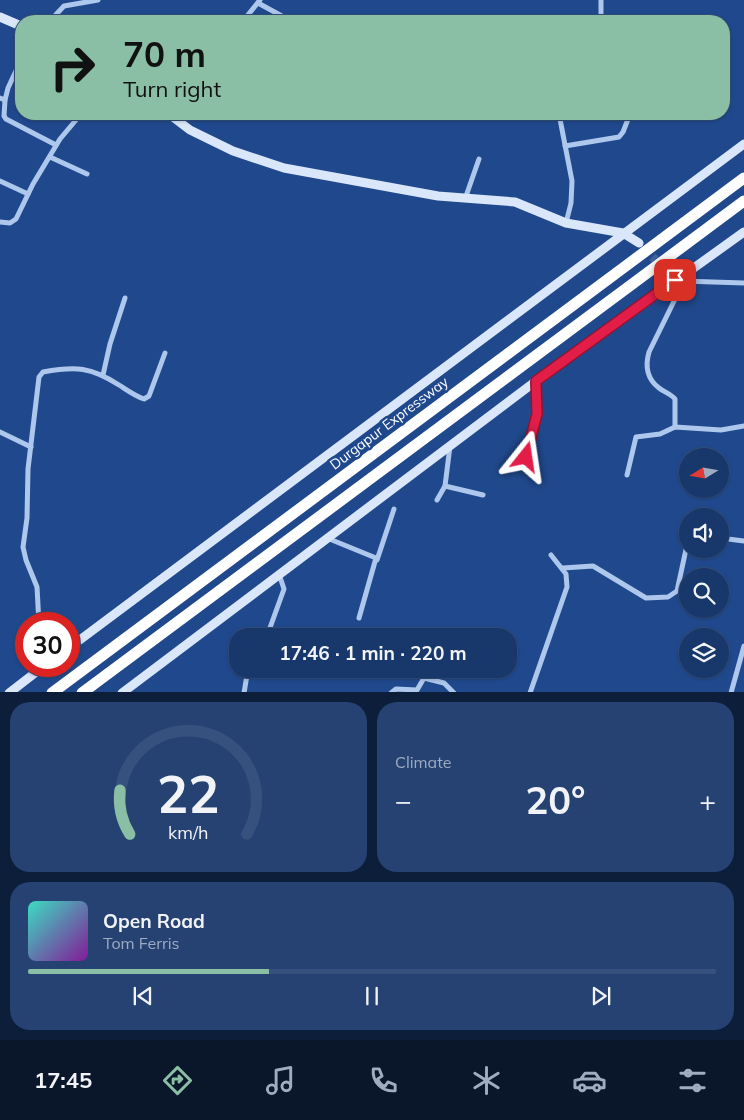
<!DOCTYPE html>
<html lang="en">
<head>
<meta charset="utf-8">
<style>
  body { margin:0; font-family:Mulish,sans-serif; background:#254272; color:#f1f3f6; height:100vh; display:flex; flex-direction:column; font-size:19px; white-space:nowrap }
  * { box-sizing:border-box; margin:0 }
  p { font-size:16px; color:#9facc1 }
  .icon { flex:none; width:28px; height:28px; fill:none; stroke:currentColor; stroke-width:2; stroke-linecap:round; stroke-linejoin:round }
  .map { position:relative; height:692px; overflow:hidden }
  .panel { display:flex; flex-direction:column; gap:10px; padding:10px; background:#0d1e3a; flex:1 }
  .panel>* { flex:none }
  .banner { position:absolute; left:15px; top:15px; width:715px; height:105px; border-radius:20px; box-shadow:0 1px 4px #0004,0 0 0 1px #36517e; background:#8abfa5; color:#111; overflow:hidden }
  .needle { width:32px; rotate:259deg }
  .tools { position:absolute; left:679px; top:448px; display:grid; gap:10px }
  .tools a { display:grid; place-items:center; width:50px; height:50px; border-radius:50%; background:#18376a; box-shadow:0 1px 4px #0004,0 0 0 1px #36517e; font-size:25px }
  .speed { position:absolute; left:15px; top:612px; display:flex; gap:10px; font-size:25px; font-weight:700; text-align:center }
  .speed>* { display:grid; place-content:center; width:65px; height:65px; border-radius:50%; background:#18376a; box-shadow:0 1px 4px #0004,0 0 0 1px #36517e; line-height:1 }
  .speed .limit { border:8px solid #d22; background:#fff; color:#111 }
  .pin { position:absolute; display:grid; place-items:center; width:42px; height:42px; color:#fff; margin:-21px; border-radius:10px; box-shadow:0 2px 8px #0006 }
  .me { position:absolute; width:55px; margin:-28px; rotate:15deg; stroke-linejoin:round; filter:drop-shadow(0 0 4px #0008) }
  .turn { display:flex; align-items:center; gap:18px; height:105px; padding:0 25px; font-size:22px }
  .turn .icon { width:65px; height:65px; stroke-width:2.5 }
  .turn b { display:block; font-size:35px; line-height:42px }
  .big { font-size:38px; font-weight:700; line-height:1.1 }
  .panel .card { flex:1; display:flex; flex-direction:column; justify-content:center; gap:8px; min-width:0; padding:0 18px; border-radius:20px; background:#254272 }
  .panel .dial { align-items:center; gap:0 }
  .dial svg { height:130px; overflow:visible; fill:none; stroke:#36517e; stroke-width:7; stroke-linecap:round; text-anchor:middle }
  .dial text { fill:#f1f3f6; stroke:none }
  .song { display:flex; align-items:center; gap:15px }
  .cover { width:60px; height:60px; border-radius:8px; background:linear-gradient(135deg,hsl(170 70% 55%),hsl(290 70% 35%)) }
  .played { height:5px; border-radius:2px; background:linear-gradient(90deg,#8abfa5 35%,#36517e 35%) }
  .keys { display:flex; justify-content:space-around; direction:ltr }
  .heat { display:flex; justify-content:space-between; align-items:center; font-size:28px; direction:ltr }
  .panel .tiles { flex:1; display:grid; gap:10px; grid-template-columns:1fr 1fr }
  .card:last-child { grid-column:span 2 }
  .trip { position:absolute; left:229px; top:628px; width:288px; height:50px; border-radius:20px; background:#18376a; box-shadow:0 1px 4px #0004,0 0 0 1px #36517e; font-weight:700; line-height:50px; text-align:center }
  .tabs { display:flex; height:80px; justify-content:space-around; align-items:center; background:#0a162a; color:#9facc1 }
  .tabs .icon { width:35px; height:35px }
  .tabs .on { color:#8abfa5 }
  .tabs b { font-size:22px; color:#f1f3f6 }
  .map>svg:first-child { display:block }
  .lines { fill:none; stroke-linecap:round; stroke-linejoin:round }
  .secondary-tunnel { stroke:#41649e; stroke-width:9; stroke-dasharray:9 4.5; stroke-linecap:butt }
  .street { stroke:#aec7ec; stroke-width:5 }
  .secondary { stroke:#dae6f9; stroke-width:9 }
  .highway { stroke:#fff; stroke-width:11 }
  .route-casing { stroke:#92132f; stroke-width:12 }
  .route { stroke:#e11d48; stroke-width:9 }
  .labels { text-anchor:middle; stroke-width:5; stroke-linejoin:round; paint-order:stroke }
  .street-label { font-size:14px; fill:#fff; stroke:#20498d }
</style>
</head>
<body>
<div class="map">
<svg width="744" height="693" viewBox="0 0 744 693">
  <rect width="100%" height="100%" fill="#20498d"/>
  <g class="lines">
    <!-- secondary-tunnel -->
    <path class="secondary-tunnel" d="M643 247 663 268"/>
    <!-- street -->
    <g class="street">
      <path d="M601 0V21"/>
      <path d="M258 3 291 21"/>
      <path d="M50 21 64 6 98 0"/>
      <path d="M243 21 260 0"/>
      <path d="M0 98 5 100 4 116 6 119 56 145"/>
      <path d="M5 100 8 88 21 60"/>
      <path d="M559 114 572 181 571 203 566 223"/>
      <path d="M565 146 619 137 623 132 630 114"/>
      <path d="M50 157 87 174"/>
      <path d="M0 181 28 194"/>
      <path d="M465 199 479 159"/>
      <path d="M0 222 10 223 16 219 33 184 60 139 81 114"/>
      <path d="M682 281 744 283"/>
      <path d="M103 375 110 344 125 298"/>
      <path d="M675 427V399C671 394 664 392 659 388 647 379 645 366 649 352L684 281"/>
      <path d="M0 432 31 447"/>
      <path d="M525 457 537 414 536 381"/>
      <path d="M627 475 636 437 660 434 675 427 721 430 744 426"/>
      <path d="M445 486 483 495"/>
      <path d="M437 500 445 486 450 446"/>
      <path d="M327 538 376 558 359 618"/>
      <path d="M720 538 744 541"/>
      <path d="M377 560 394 509"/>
      <path d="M563 568 593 566 646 598 668 597 677 591 688 540"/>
      <path d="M39 624 37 587 26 560 23 547 27 518 28 469 39 377 43 372C76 366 91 367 119 385 127 390 135 396 144 399L149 396 165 353"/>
      <path d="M267 636 284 589 279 574"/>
      <path d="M244 693 247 675 255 669"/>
      <path d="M391 693 396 689 417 690 424 678 444 683 454 693"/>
      <path d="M530 693 567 587 566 574 551 555"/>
      <path d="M731 693 744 646"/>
    </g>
    <!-- secondary -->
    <g class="secondary">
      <path d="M0 17 21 26"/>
      <path d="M169 114 190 130 233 151 284 168 438 196 515 202 566 223 623 233 639 243"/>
      <path d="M665 270 675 280"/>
      <path d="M69 648 744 144"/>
      <path d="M9 693 44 666"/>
      <path d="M122 693 536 381 744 232"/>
    </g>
    <!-- highway -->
    <g class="highway">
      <path d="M52 693 744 178"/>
      <path d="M82 693 744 201"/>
    </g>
  </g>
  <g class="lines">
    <!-- route casing -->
    <g class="route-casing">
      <path id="route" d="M526 457 537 414 536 381 675 280"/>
    </g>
    <!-- route -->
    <use href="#route" class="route"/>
  </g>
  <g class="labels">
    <!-- street labels -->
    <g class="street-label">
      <text transform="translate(389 423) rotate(-37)" y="5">Durgapur Expressway</text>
    </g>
  </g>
</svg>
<div class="tools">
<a><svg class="needle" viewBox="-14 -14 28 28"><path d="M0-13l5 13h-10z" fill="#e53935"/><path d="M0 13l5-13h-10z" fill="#9facc1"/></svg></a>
<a><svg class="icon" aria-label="sound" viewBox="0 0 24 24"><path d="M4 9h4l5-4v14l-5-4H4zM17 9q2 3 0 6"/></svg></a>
<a><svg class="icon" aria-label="search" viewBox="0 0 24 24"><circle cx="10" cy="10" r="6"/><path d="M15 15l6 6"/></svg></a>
<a><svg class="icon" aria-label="layers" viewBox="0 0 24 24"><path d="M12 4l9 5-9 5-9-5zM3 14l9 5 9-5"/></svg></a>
</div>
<div class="speed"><div class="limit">30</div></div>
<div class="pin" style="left:675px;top:280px;background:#d93025"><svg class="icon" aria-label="arrive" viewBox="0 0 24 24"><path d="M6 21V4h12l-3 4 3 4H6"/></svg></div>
<svg class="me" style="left:526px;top:457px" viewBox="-20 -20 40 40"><path d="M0-17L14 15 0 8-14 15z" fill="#e11d48" stroke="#fff" stroke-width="4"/></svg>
<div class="trip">17:46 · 1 min · 220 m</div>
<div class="banner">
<div class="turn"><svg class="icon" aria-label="right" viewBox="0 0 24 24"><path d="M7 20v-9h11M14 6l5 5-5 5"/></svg><div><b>70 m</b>Turn right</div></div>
</div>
</div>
<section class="panel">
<div class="tiles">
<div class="card dial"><svg viewBox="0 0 100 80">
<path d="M14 69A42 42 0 1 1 86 69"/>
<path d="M14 69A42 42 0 0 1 8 42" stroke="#8abfa5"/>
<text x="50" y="56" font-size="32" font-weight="700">22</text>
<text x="50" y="72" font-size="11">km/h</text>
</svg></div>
<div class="card"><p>Climate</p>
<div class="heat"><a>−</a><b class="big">20°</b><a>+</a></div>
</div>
<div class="card">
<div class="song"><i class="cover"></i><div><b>Open Road</b><p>Tom Ferris</p></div></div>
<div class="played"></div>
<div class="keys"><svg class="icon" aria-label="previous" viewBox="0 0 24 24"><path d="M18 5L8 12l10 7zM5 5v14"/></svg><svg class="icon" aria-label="pause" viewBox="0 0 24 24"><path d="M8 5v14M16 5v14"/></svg><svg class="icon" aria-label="next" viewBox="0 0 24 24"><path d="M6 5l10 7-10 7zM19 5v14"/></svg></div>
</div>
</div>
</section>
<nav class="tabs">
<b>17:45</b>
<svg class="icon on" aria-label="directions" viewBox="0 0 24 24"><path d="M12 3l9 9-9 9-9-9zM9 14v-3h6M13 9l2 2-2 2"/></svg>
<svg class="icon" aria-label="music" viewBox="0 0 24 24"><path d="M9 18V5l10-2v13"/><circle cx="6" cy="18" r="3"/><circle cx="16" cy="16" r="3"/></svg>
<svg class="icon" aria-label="phone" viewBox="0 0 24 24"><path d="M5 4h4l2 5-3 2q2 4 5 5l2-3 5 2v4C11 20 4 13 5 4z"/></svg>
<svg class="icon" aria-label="climate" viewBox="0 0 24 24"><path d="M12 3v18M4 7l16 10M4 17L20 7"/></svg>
<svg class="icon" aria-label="car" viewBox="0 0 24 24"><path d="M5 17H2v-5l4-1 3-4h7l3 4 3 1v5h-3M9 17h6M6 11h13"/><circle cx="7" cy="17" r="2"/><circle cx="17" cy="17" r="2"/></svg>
<svg class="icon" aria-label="filters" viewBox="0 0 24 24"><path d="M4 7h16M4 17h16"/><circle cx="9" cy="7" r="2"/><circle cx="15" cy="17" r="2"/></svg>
</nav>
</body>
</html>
